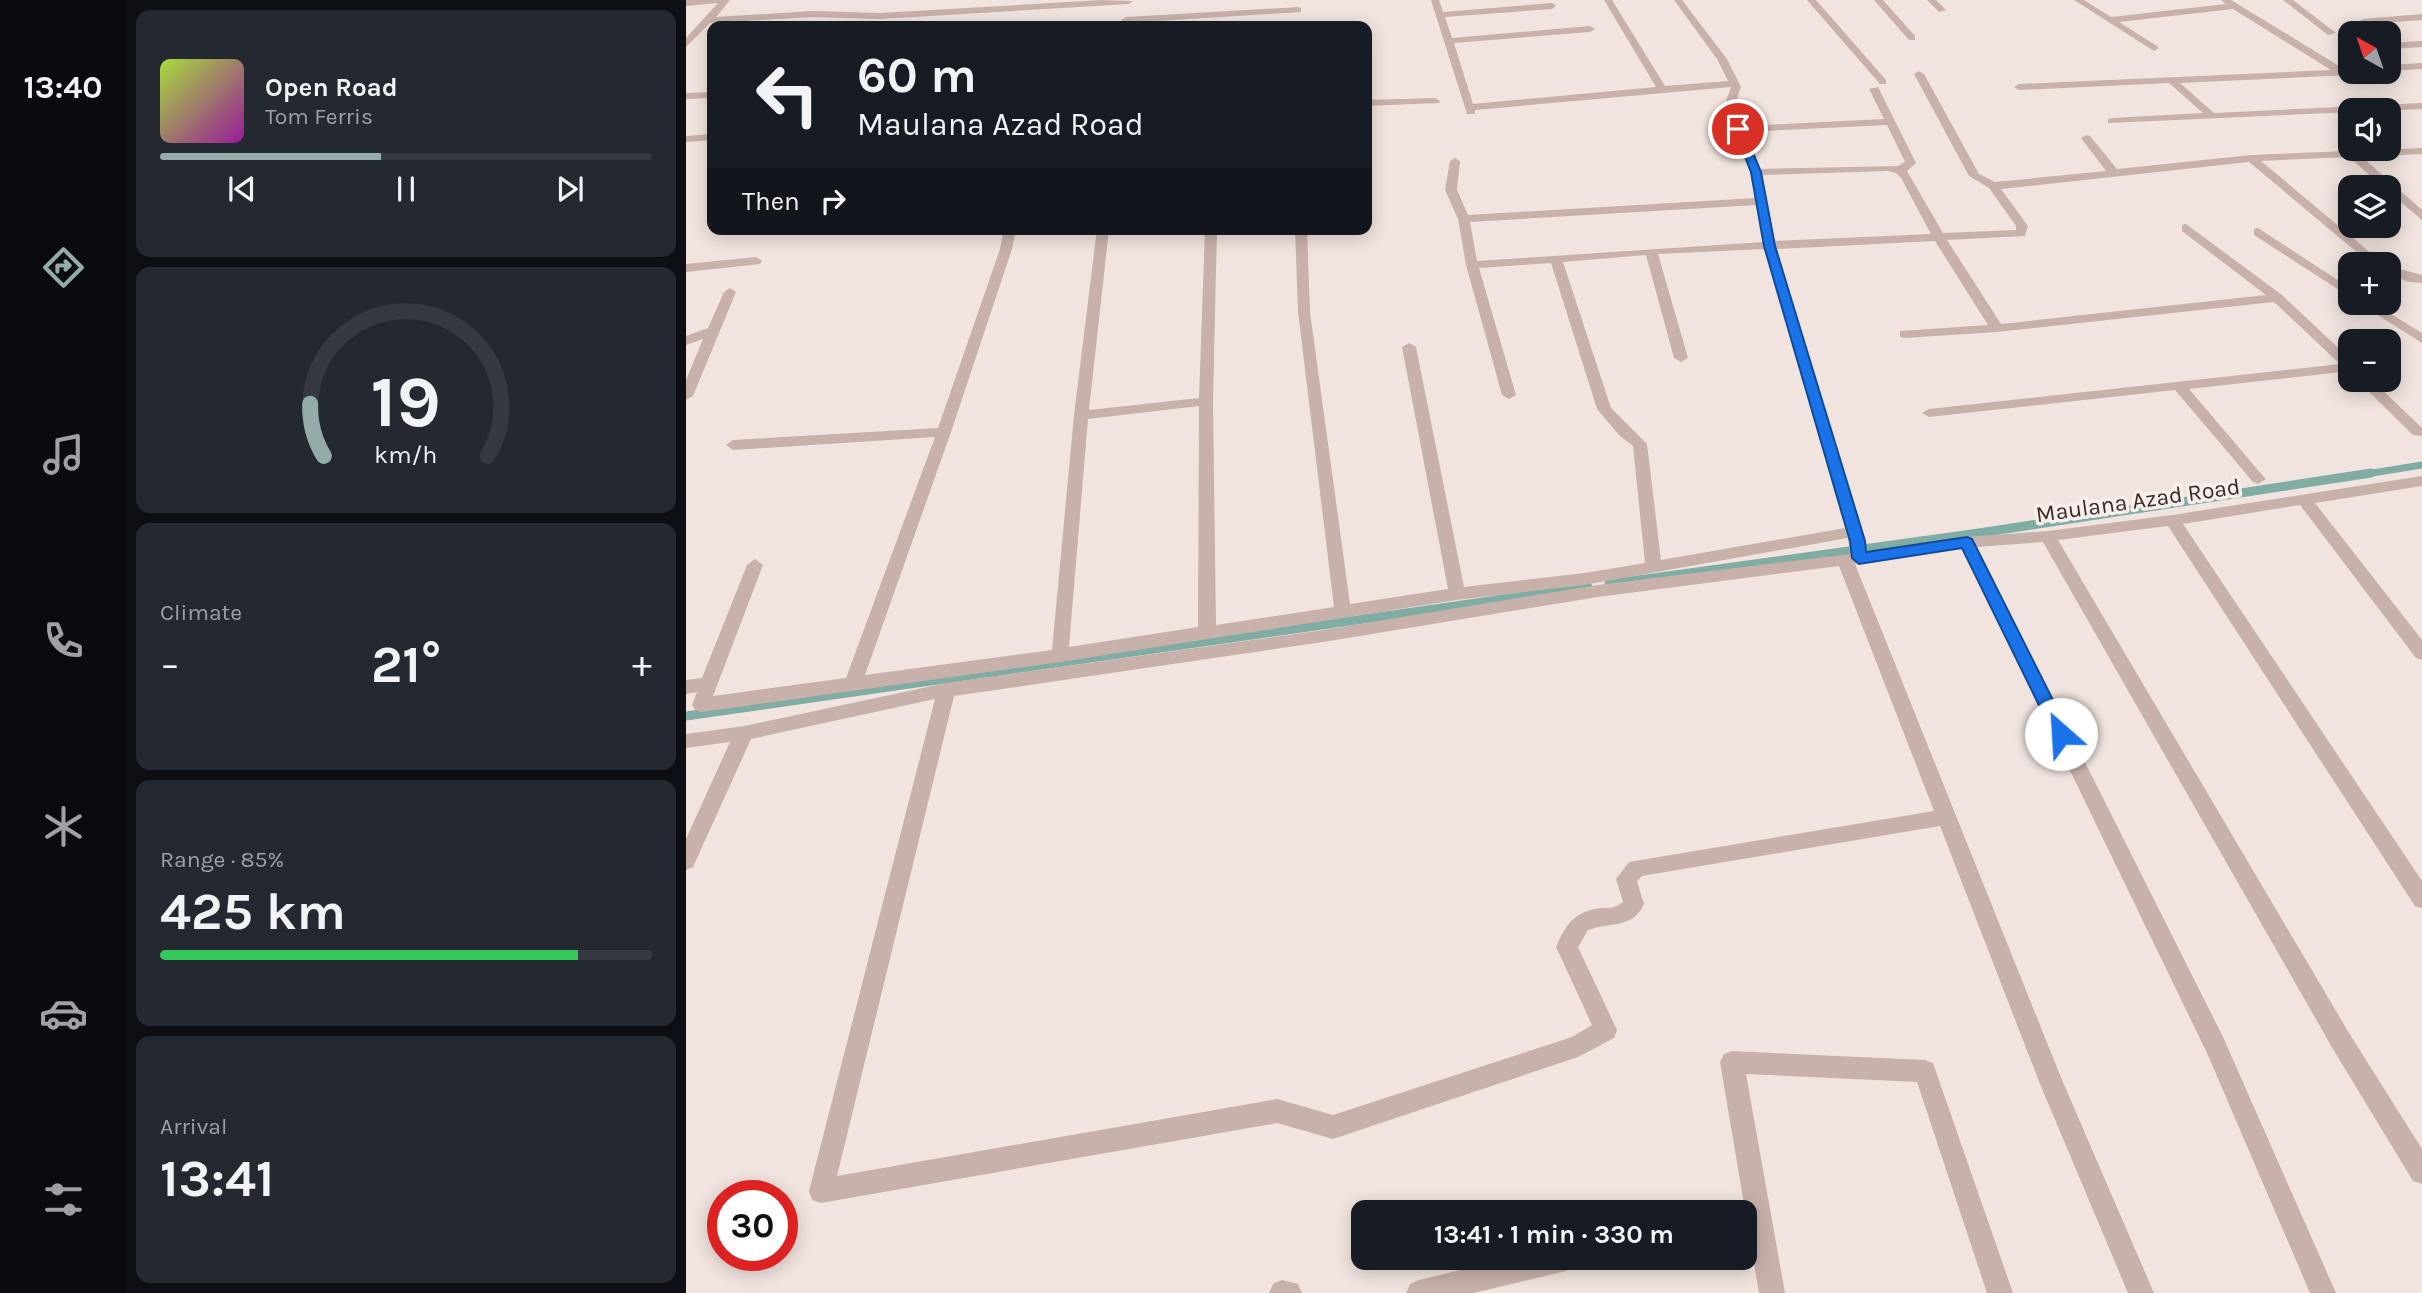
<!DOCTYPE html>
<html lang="en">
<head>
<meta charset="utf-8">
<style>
  body { margin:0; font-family:Karla,sans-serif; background:#242831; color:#f1f3f6; height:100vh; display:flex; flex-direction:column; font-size:26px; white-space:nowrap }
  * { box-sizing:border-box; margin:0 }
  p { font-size:23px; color:#9ea1a6 }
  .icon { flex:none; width:38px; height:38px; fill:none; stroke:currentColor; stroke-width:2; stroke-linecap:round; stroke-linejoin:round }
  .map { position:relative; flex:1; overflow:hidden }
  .drawer { display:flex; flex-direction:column; gap:10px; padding:10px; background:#0d0f14; width:560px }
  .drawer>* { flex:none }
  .guide { position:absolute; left:21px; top:21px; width:665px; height:214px; border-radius:14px; box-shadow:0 4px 18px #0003; background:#171b24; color:#f1f3f6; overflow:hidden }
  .needle { width:46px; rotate:320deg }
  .tools { position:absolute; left:1652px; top:21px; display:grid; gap:14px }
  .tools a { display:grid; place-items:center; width:63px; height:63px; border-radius:14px; background:#171b24; box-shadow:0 4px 18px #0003; font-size:35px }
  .speed { position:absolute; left:21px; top:1180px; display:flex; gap:14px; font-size:35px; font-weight:700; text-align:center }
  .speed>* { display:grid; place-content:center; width:91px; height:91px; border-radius:50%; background:#171b24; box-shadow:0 4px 18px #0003; line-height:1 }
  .speed .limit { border:10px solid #d22; background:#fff; color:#111 }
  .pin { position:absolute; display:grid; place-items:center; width:60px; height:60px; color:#fff; margin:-30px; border:4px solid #fff; border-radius:50%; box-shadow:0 2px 7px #0007 }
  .me { position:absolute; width:77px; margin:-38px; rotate:334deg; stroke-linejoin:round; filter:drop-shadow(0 0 5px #0008) }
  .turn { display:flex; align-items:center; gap:24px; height:147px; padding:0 35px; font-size:32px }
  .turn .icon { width:91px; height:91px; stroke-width:2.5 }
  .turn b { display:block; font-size:49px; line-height:60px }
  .then { display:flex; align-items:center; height:66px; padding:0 35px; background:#0003; gap:14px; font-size:26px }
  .big { font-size:52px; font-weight:700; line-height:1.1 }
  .drawer .widget { flex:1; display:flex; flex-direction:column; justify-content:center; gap:10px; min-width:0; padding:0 24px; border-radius:14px; background:#242831 }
  .drawer .dial { align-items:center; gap:0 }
  .dial svg { height:182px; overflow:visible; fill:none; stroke:#363941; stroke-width:7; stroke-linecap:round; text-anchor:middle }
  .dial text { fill:#f1f3f6; stroke:none }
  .song { display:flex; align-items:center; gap:21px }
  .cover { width:84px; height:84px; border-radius:10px; background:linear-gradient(135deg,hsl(80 70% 55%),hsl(300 70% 35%)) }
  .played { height:7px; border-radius:4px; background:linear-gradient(90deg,#93acaa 45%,#363941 45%) }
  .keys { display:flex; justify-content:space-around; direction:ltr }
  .heat { display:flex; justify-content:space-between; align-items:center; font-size:38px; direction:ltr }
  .charge { height:10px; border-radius:5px; background:linear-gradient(90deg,#34c759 85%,#363941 0) }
  .trip { position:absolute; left:665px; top:1200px; width:406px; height:70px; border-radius:14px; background:#171b24; box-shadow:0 4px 18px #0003; font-weight:700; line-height:70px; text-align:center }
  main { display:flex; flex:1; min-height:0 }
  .dock { display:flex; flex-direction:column; width:126px; justify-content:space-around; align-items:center; background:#090b0e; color:#9ea1a6 }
  .dock .icon { width:49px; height:49px }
  .dock .active { color:#93acaa }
  .dock b { font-size:32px; color:#f1f3f6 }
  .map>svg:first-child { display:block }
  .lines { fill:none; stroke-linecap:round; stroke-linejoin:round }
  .stream-far1 { stroke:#7fada4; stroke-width:7 }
  .stream { stroke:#7fada4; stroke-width:9 }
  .minor { fill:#c9b1ab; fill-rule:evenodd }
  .route { fill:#1a73e8; stroke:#114b97; stroke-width:2 }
  .labels { text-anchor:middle; stroke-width:7; stroke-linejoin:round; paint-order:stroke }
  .street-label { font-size:23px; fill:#372b2a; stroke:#f9efea }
</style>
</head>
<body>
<main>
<nav class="dock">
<b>13:40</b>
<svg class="icon active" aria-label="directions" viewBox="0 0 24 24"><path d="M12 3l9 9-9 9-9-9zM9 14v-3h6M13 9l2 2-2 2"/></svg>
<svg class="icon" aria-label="music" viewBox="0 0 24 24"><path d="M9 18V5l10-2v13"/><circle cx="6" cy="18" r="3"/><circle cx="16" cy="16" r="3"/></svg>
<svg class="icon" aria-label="phone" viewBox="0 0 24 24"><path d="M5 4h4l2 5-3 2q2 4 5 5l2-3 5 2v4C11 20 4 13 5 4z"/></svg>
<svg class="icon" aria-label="climate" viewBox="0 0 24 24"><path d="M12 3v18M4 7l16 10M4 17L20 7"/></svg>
<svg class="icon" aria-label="car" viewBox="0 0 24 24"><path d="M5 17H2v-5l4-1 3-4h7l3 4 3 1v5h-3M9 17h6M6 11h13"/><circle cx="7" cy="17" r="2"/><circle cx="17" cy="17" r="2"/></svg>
<svg class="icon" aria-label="filters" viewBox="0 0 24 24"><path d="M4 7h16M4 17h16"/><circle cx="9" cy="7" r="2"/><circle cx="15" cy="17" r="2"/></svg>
</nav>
<section class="drawer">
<div class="widget">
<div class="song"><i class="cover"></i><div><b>Open Road</b><p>Tom Ferris</p></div></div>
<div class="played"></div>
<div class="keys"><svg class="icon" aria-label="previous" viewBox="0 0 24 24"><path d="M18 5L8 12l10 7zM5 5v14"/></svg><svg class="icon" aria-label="pause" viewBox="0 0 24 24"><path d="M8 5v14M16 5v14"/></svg><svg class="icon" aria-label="next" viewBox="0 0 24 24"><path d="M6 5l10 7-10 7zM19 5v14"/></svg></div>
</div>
<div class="widget dial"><svg viewBox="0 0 100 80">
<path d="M14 69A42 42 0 1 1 86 69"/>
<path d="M14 69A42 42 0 0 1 8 46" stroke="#93acaa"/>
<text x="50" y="56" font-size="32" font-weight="700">19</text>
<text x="50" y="72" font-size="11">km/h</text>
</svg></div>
<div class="widget"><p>Climate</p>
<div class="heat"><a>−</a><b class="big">21°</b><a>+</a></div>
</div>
<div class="widget"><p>Range · 85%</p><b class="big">425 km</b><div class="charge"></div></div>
<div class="widget"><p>Arrival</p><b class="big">13:41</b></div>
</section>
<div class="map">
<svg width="1736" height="1293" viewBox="0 0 1736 1293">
  <rect width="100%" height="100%" fill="#f1e4de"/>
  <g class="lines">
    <!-- stream-far1 -->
    <path class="stream-far1" d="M1674 475 1736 465"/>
    <!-- stream -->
    <g class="stream">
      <path d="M923 584 1293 533 1685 473"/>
      <path d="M0 716 902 587"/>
    </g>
    <!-- minor -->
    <g class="minor">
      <path d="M0 0H44L30 17 126 11 194 13 416 0 447 1 443 4 194 19 126 17 24 23 0 47V38L32 3 0 6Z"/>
      <path d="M745 0H753L757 12 866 3 870 6 866 9 759 17 766 38 904 26 909 29 904 32 768 43 787 104 970 87 918 0H926L979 86 1042 81 1031 59 988 0H996L1041 59 1055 87 1049 104 1056 126 1198 119 1183 89 1192 87 1230 163 1221 171 1257 233 1330 230V226L1303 188 1283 176 1228 74 1233 71 1238 74 1293 174 1309 182 1420 171 1395 138 1400 135 1404 136 1431 169 1565 155 1736 148V154L1676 157 1736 210V220L1703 192V187H1697L1663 157 1575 161 1698 264H1685L1563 162 1315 189 1342 226 1339 236 1261 240 1315 324 1580 295 1496 231V225L1500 224 1596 295 1664 359V371L1503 389 1577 476 1580 479 1572 484 1567 482 1489 390 1243 417 1236 413 1243 409 1654 364 1588 302 1311 332 1219 338 1214 337V331L1302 325 1249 241 1091 249 1180 551 1281 537 1362 531 1486 515 1736 476V486L1629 503 1736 640V660L1730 658 1614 505 1497 524 1736 881V908L1729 906 1482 526 1372 540 1663 1033 1736 1149V1184L1727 1181 1647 1049 1357 542 1291 547 1537 1037 1650 1293H1624L1521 1053 1276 548 1169 564 1376 1080 1468 1293H1442L1354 1084 1254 826 956 876 951 881 958 904C947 929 924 922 902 930L892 947 931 1030 928 1038 892 1057 647 1139 591 1123 135 1203 126 1200 123 1191 249 699 65 739 7 867 0 870V839L44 742 0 748V734L58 726 260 683 637 630 912 585 1164 554 1162 538 898 585 771 600 374 662 15 712 9 710 6 705 11 692 0 694V680L16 678 61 565 69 559 77 565 27 696 160 678 249 437 47 450 40 445 47 440 252 428 314 249 318 229H330L326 249 265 432 179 675 366 650 388 415 411 229H423L403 410 513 398 519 229H531L527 401 530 625 648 607 612 312 609 229H621L624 312 664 604 762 589 716 347 723 343 730 347 778 587 898 573 959 563 947 446 934 436 911 409 865 263 793 268 830 395 823 399 816 395 780 265 772 219 759 190 764 161 769 158 774 161 771 190 782 215 1069 198 1064 172 1040 111 1039 104 1045 87 789 110V114H781ZM1201 125 1219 162 1212 166 1074 169 1059 132ZM1202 171 1210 173 1215 178 1245 234 1089 241 1076 175ZM1070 205 1077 242 791 261 784 222ZM1079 249 1159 528 975 560 961 444 925 408 877 262 960 255 988 358 995 362 1002 358 972 254ZM513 406 512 627 383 647 402 419ZM1153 566 1248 811 943 862 930 879 937 902C930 908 924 908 915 908 889 911 880 924 870 947L906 1025 886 1037 647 1115 591 1099 151 1176 268 696 637 642 912 597Z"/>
      <path d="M1121 0H1130L1200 80V84H1194Z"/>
      <path d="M1188 0H1197L1229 36V40H1223Z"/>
      <path d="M1241 0H1250L1260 10 1253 12Z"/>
      <path d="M1388 0H1398L1425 17 1540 4 1535 0H1545L1658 69 1669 72 1664 75 1494 83 1528 113 1736 103V109L1422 123V119L1426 118 1517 113 1483 83 1333 90 1328 87 1333 84 1645 70 1547 9 1433 22 1471 46 1473 48 1468 51Z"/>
      <path d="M1597 0H1607L1650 33 1642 35Z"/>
      <path d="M612 7 615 8V12L440 23 435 20 440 17Z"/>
      <path d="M1736 14V20L1685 24 1693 33H1684L1672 22 1677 19Z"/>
      <path d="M1736 41V47L1703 49V43Z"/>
      <path d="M1736 63V69L1703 71V65Z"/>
      <path d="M26 92V98L0 99V93Z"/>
      <path d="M749 98 754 101 753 103 681 106V100Z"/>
      <path d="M26 134V140L0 142V136Z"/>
      <path d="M1572 228 1664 288V297L1568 235V229Z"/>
      <path d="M70 257 76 261 74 264 0 272V264Z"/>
      <path d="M1703 266 1736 275V283L1723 282 1703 274Z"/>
      <path d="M44 288 50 292 7 396 0 400V380L17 339 0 345V336L22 328 38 292Z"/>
      <path d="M1673 303H1687L1736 333V343Z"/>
      <path d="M1671 380H1686L1736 428V436L1727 435Z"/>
      <path d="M1046 1051 1239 1060 1247 1063 1327 1293H1301L1231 1082 1060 1074 1099 1293H1073L1034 1062 1038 1054Z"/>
      <path d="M824 1258H893L889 1267 880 1271 788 1293H720L724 1284 733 1280Z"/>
      <path d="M596 1280 612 1284 616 1293H583L587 1284Z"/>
    </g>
  </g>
  <!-- route -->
  <path class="route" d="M1052 126 1057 129 1075 172 1089 246 1179 541 1180 552 1281 537 1286 539 1384 734 1381 738H1369L1276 548 1173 564 1166 558 1164 541 1078 246 1065 172 1048 129Z"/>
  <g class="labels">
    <!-- street labels -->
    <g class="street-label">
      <text transform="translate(1452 500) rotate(-8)" y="8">Maulana Azad Road</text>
    </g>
  </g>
</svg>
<div class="tools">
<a><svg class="needle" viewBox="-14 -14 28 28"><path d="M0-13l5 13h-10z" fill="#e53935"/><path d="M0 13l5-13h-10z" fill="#9ea1a6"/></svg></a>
<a><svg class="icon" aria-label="sound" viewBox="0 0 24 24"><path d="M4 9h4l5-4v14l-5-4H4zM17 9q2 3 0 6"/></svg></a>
<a><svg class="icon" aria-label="layers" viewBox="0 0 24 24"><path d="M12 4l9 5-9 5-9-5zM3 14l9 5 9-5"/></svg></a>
<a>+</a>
<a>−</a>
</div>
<div class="speed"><div class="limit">30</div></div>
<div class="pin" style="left:1052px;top:129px;background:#d93025"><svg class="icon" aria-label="arrive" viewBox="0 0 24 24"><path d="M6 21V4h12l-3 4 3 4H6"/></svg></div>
<svg class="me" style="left:1375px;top:734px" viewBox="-20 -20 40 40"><circle r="19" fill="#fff"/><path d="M0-13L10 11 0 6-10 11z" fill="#1a73e8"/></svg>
<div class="trip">13:41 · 1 min · 330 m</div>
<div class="guide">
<div class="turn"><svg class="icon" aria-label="left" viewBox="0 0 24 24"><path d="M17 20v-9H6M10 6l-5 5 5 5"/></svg><div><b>60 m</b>Maulana Azad Road</div></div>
<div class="then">Then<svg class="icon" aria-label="right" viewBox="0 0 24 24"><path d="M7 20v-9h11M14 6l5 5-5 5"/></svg></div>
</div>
</div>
</main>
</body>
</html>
